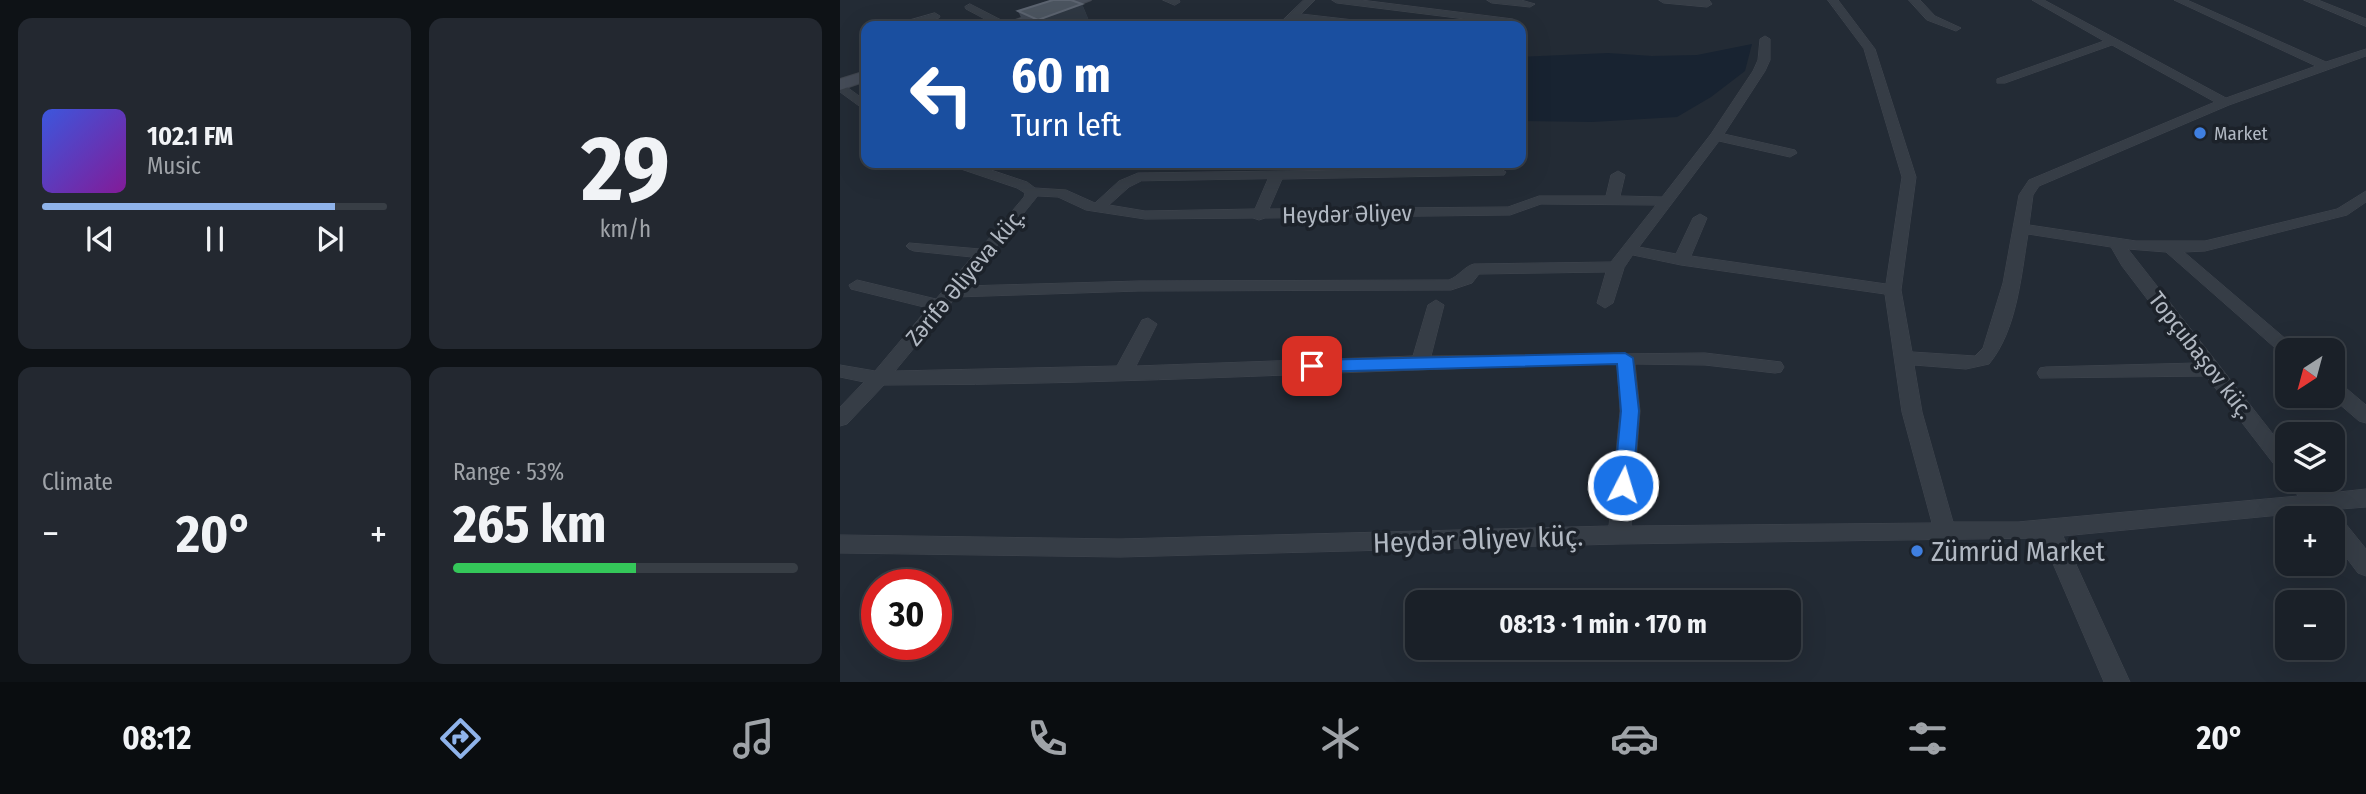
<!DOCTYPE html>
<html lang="en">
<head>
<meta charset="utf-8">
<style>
  body { margin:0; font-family:"Fira Sans Condensed",sans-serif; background:#232830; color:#f1f3f6; height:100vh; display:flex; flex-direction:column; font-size:26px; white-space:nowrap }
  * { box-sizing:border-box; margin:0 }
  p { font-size:23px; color:#9fa3a8 }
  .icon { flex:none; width:38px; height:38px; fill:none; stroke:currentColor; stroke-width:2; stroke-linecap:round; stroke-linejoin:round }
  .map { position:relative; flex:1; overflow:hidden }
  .side { display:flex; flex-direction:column; gap:18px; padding:18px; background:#0e1216; width:840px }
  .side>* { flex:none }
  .guide { position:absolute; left:21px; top:21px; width:665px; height:147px; border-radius:14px; box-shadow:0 7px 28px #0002,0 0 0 2px #383e45; background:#1a4fa0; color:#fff; overflow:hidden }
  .needle { width:46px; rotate:216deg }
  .fabs { position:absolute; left:1435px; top:338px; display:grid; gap:14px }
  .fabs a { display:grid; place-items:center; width:70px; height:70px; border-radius:14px; background:#1a2028; box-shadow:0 7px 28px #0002,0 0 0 2px #383e45; font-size:35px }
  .speed { position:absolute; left:21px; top:569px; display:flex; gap:14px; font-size:35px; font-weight:700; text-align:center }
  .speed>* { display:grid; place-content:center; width:91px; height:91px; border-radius:50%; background:#1a2028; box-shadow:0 7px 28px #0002,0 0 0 2px #383e45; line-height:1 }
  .speed .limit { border:10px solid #d22; background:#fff; color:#111 }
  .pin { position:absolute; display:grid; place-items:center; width:60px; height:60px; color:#fff; margin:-30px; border-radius:14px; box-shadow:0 4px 10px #0006 }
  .me { position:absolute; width:77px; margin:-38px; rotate:5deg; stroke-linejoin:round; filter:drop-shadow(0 0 5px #0008) }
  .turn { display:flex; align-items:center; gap:24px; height:147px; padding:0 35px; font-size:32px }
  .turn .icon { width:91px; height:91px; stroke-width:2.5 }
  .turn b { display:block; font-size:49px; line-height:60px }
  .big { font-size:52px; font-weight:700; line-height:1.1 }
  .side .widget { flex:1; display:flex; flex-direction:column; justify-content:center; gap:10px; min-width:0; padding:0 24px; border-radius:14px; background:#232830 }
  .side .dial { align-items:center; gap:0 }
  .dial b { font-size:91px; line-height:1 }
  .song { display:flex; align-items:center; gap:21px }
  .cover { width:84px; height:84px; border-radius:10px; background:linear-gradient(135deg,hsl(230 70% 55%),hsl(290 70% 35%)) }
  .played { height:7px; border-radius:4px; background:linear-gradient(90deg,#8fb3ea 85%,#383e45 85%) }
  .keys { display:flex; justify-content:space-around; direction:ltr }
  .heat { display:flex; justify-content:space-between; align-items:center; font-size:38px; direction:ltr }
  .charge { height:10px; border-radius:5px; background:linear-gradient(90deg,#34c759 53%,#383e45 0) }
  .side .tiles { flex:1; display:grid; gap:18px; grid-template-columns:repeat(2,1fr) }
  .trip { position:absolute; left:565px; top:590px; width:396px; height:70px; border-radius:14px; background:#1a2028; box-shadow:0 7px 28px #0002,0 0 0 2px #383e45; font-weight:700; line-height:70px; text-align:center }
  .menu { display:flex; height:112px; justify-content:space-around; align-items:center; background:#0a0d10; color:#9fa3a8 }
  .menu .icon { width:49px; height:49px }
  .menu .current { color:#8fb3ea }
  .menu b { font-size:32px; color:#f1f3f6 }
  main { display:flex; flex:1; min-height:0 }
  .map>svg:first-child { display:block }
  .water { fill:#182331 }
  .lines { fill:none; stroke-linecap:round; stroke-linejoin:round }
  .street-casing { stroke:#40464f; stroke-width:1 }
  .secondary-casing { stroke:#40464f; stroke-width:2 }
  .street { fill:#363d46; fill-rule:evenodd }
  .secondary { fill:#454c58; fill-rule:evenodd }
  .wall { fill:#3f4753 }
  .shaded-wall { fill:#2e3742 }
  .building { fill:#4b545f; stroke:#5b636f; stroke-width:2 }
  .route { fill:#1a73e8; stroke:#114b97; stroke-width:2 }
  .shop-dot { fill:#3f7fe0; stroke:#1c222a; stroke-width:2.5 }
  .labels { text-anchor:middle; stroke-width:7; stroke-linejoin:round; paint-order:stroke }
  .far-poi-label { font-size:19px; fill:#b1b8c2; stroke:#1c222a; text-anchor:start }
  .street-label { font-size:23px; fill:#b1b8c2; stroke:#1c222a }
  .near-street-label { font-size:28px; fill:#b1b8c2; stroke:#1c222a }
  .near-poi-label { font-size:28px; fill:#b1b8c2; stroke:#1c222a; text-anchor:start }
</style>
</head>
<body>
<main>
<section class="side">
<div class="tiles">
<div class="widget">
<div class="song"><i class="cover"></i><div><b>102.1 FM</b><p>Music</p></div></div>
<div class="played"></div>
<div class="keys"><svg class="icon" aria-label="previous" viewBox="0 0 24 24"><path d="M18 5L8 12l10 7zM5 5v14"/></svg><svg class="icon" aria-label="pause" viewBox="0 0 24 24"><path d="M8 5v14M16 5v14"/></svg><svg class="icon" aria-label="next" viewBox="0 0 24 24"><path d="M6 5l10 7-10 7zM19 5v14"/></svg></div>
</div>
<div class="widget dial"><b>29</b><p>km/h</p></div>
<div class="widget"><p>Climate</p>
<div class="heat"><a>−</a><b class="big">20°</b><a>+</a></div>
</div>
<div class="widget"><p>Range · 53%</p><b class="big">265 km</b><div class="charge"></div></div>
</div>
</section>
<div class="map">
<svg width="1526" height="682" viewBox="0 0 1526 682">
  <rect width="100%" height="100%" fill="#232b35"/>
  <!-- water -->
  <path class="water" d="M912 44 905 71 871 97 837 117 752 122 681 121V57L768 53 812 56 857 55Z"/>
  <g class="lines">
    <!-- street casing -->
    <g class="street-casing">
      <g id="street">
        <path d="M323 0H339L340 2 335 5Z"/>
        <path d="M464 0H475L461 14 540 23 545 26H515L455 19 448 26H437Z"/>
        <path d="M492 0H521L673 19 678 22 673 25 497 3Z"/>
        <path d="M647 0H681L695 4 690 7 652 3Z"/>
        <path d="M819 0H869L872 4 867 7 824 3Z"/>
        <path d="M988 0H998L1035 49 1076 177 1061 290 1072 352 1135 356 1143 348 1163 283 1179 195 1189 180 1375 102 1272 45 1165 83H1157V79L1264 41 1192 0H1204L1386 98 1476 66 1334 0H1347L1486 62 1526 49V56L1389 105 1199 186 1193 195 1189 225 1296 241H1365L1497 209 1526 191V202L1507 215 1365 251 1344 252 1454 346 1457 350H1447V356L1442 354 1326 252 1288 249 1447 452V474L1440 472 1366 376 1200 378 1197 373 1200 368 1206 367 1356 363 1282 266 1271 247 1188 234C1181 276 1177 330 1149 364L1126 369 1074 365 1082 412 1113 522H1178L1458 496 1448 480H1470L1481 494 1526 489V507L1488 510 1479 516 1471 512 1223 536 1290 682H1264L1202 538 779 544 280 557 0 553V535L280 539 769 526 780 411 777 364C532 369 288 385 44 385L7 424 0 426V407L24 382 0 377V365L35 371 88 308 11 289 9 285 17 280 96 299 132 257 74 251 69 249 66 246 69 243 140 249 184 197 185 193 177 188 112 166 110 163H130L187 182 195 188 226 190 255 203 279 181 298 173 659 168 666 172 664 175 442 179 429 209 668 207 699 196H766L771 175 778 171 785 175 780 196 822 197 871 134 913 71 918 60 920 39 925 36 930 39V60L925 71 884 134 955 150 957 153 950 157 879 141 799 247 836 254 853 218 860 214 867 218 851 256 1046 284 1062 177 1024 49ZM428 179 415 209 305 211 269 205 289 187 301 181ZM198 196 218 197 246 210 305 219 413 218 419 220 425 218 670 215 701 204 816 205 771 262 634 264C625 266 619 276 609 280L299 281 125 286ZM793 255 841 265 1045 294 1062 412 1092 523 791 526 800 411 795 364 865 365 935 373 941 372 944 367 941 362 865 353 591 356 604 305 596 300 588 305 573 356 296 366 317 324 308 318 302 320 277 366 55 371 116 297 299 291 611 290 632 283 639 274 766 272 757 303 765 308 773 303 784 268Z"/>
        <path d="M1069 0H1080L1095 16 1121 28 1116 31 1087 20Z"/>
        <path d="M1464 0H1478L1526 19V26Z"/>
        <path d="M130 4 169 24 170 26H158L126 9 125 7Z"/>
        <path d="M95 13 100 16 99 18 65 26 56 24Z"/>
        <path d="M0 82 26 101V111L0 92Z"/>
        <path d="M1493 381 1500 383 1526 405V423L1519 421 1490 396H1493Z"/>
        <path d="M1493 515 1501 518 1526 549V576L1518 573 1493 540V518H1485Z"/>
      </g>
    </g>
    <!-- secondary casing -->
    <g class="secondary-casing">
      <g id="secondary">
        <path d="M231 0H251L185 26H165L167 23Z"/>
        <path d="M26 71V81L0 90V79Z"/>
      </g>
    </g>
    <!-- street -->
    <use href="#street" class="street"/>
    <!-- secondary -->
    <use href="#secondary" class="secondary"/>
  </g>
  <!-- wall -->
  <path class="wall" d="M242 4 249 21 235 26H185L178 11Z"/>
  <!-- shaded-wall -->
  <path class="shaded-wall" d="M242 4 249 21 235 26H201L198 20Z"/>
  <!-- building -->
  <path class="building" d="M213 0H231L242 4 198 20 178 11Z"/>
  <!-- route -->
  <path class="route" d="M785 353 793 358 799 411 793 485 790 491 783 493 777 491 774 485 781 411 777 364 472 372 464 366 472 360Z"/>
  <!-- markers -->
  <g class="shop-dot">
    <circle cx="1360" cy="133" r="7"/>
    <circle cx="1077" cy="551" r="7"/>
  </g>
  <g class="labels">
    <!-- far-poi labels -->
    <g class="far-poi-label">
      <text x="1374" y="140">Market</text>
    </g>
    <!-- street labels -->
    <g class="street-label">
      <text transform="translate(507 214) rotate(-1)" y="8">Heydər Əliyev</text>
      <text transform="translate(125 277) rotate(-50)" y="8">Zərifə Əliyeva küç.</text>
      <text transform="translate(1361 355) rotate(52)" y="8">Topçubaşov küç.</text>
    </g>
    <!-- near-street labels -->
    <g class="near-street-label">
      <text transform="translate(638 539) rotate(-2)" y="10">Heydər Əliyev küç.</text>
    </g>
    <!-- near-poi labels -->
    <g class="near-poi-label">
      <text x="1091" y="561">Zümrüd Market</text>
    </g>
  </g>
</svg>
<div class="fabs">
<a><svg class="needle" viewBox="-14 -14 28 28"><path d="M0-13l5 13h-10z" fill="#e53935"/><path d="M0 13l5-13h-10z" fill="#9fa3a8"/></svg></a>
<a><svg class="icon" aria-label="layers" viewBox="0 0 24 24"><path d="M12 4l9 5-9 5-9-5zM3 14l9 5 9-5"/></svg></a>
<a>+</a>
<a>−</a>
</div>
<div class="speed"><div class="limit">30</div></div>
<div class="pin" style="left:472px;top:366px;background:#d93025"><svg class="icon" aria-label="arrive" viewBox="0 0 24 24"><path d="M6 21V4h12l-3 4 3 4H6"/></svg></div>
<svg class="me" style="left:783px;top:485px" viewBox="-20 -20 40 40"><circle r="17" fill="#1a73e8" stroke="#fff" stroke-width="3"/><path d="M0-11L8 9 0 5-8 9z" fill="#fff"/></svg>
<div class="trip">08:13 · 1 min · 170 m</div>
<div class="guide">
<div class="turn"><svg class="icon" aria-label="left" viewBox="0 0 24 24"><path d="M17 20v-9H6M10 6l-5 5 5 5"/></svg><div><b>60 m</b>Turn left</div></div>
</div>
</div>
</main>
<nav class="menu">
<b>08:12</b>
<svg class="icon current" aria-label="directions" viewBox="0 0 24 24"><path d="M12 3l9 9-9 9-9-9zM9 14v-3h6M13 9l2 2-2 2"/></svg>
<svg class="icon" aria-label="music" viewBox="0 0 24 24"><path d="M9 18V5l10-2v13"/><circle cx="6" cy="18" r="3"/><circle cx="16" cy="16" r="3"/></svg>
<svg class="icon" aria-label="phone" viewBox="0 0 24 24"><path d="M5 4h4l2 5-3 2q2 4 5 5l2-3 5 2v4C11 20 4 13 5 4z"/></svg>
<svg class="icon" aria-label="climate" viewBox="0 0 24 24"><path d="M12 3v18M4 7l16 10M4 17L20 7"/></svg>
<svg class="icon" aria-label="car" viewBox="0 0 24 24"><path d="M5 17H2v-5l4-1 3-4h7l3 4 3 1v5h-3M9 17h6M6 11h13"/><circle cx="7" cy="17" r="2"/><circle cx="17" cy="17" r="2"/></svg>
<svg class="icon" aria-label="filters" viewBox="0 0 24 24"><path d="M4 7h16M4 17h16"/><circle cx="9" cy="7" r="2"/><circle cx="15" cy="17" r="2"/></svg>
<b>20°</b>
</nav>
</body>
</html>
